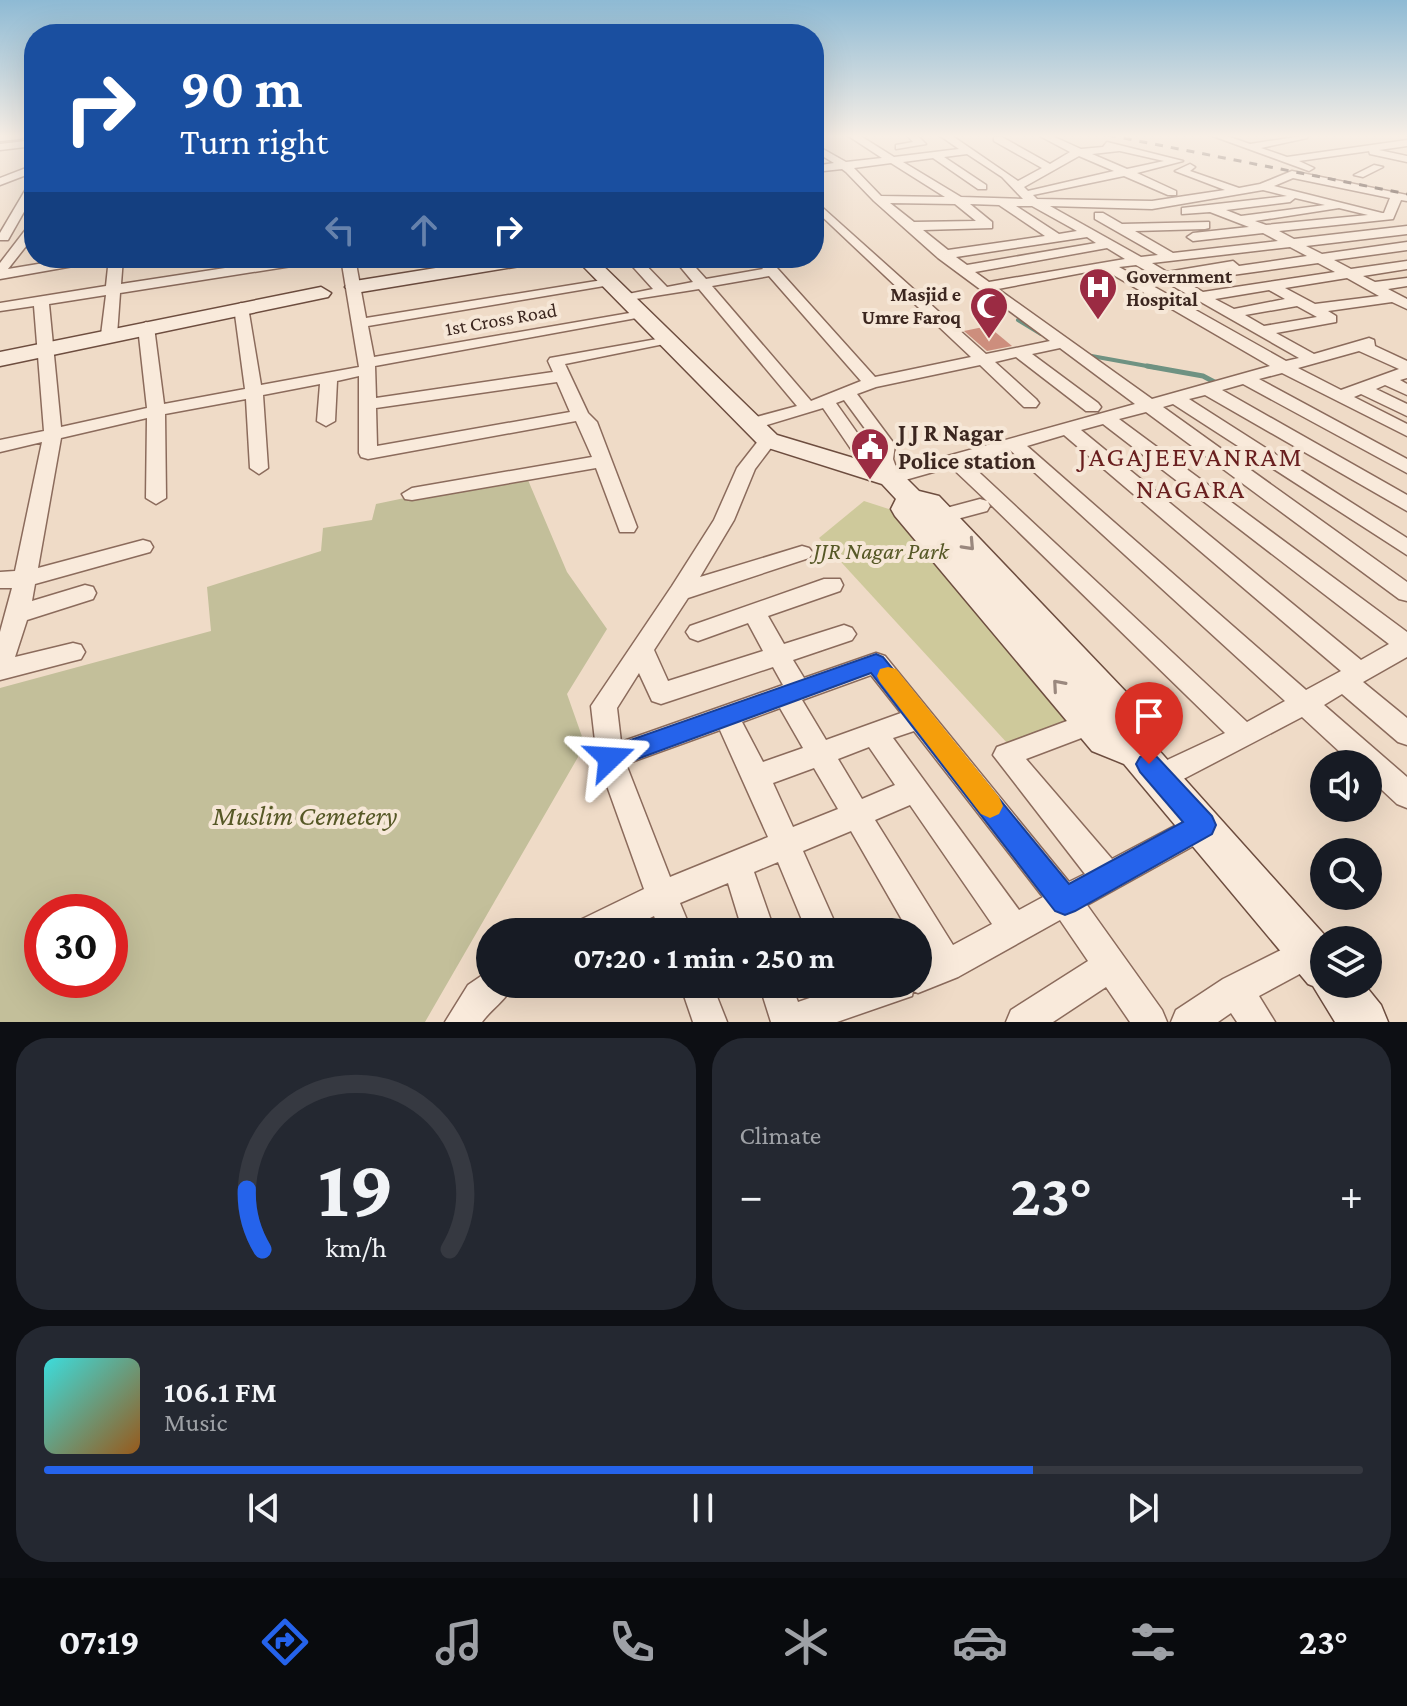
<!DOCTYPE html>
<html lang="en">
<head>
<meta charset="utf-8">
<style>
  body { margin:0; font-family:"Crimson Pro",serif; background:#242831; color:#f1f3f6; height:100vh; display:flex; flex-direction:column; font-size:30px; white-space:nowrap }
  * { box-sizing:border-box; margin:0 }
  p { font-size:26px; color:#9ea1a6 }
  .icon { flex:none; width:44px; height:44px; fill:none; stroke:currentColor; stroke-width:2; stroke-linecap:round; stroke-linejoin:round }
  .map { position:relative; height:1022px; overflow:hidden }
  .details { display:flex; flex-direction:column; gap:16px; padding:16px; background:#0d0f14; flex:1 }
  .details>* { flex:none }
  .hud { position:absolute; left:24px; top:24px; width:800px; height:244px; border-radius:32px; box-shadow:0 8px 32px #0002; background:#1a4fa0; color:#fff; overflow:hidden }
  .tools { position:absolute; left:1310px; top:750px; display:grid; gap:16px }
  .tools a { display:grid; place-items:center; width:72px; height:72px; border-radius:50%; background:#171b24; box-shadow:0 8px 32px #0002; font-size:40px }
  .speed { position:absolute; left:24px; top:894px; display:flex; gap:16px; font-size:40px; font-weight:700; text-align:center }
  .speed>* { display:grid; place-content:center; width:104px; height:104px; border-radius:50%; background:#171b24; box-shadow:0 8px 32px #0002; line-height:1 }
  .speed .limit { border:12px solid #d22; background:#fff; color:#111 }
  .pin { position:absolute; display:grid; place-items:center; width:68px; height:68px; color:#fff; margin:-82px -34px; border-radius:50% 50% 50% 0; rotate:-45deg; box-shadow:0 0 8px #0007 }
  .pin .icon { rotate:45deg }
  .me { position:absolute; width:88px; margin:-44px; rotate:70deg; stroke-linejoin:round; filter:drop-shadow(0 0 6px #0008) }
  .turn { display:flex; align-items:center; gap:28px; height:168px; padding:0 24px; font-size:36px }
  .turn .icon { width:104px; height:104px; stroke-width:2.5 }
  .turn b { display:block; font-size:56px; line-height:68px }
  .lanes { display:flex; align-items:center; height:76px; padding:0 24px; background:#0003; justify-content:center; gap:40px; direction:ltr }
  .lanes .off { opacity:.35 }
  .big { font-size:60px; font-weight:700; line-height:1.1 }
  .details .tile { flex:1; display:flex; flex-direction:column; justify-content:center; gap:12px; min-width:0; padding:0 28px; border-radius:32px; background:#242831 }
  .details .dial { align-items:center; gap:0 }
  .dial svg { height:208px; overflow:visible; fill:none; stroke:#363941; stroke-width:7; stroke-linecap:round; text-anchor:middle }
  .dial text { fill:#f1f3f6; stroke:none }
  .song { display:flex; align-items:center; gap:24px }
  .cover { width:96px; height:96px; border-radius:12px; background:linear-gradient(135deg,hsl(180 70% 55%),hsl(30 70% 35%)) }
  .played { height:8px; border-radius:4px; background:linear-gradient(90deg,#2563eb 75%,#363941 75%) }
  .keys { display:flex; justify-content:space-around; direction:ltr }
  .heat { display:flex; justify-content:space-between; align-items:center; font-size:44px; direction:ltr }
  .details .tiles { flex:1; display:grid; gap:16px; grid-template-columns:1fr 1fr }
  .tile:last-child { grid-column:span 2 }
  .trip { position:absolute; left:476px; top:918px; width:456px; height:80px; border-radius:40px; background:#171b24; box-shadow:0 8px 32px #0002; font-weight:700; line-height:80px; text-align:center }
  .tab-bar { display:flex; height:128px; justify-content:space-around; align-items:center; background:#090b0e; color:#9ea1a6 }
  .tab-bar .icon { width:56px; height:56px }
  .tab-bar .current { color:#2563eb }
  .tab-bar b { font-size:36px; color:#f1f3f6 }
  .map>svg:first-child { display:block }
  .green { fill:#cec99b }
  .cemetery { fill:#c3bf9a; fill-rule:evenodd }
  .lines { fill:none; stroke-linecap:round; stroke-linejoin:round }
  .stream-far1 { stroke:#6f9282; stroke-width:4 }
  .stream { stroke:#6f9282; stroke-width:5 }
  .building { fill:#cd8e7d }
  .street-casing { stroke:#8b6b5c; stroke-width:3 }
  .secondary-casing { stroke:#6d4d3f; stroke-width:3 }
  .street { fill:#f9eadb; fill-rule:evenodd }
  .secondary { fill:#f9eadb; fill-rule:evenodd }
  .rail { stroke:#3c2720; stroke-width:3; stroke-dasharray:8 8; stroke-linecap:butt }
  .oneway { stroke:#9a887e }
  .route { fill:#2563eb; stroke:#184099; stroke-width:2 }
  .slow { fill:#f59e0b }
  .labels { text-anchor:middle; stroke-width:8; stroke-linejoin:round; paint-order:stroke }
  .far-poi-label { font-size:20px; font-weight:bold; fill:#3c2720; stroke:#f6e7d7; text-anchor:start }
  .far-street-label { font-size:20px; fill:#3c2720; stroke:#f6e7d7 }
  .poi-label { font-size:24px; font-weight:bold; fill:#3c2720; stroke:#f6e7d7; text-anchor:start }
  .park-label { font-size:24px; font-style:italic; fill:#565826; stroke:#f6e7d7 }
  .quarter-label { font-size:28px; letter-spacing:2px; fill:#691f1f; stroke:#f6e7d7 }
  .near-park-label { font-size:28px; font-style:italic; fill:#565826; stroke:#f6e7d7 }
</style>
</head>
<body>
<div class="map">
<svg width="1407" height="1022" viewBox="0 0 1407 1022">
  <rect width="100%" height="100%" fill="#efdbc7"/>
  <!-- green -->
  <path class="green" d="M864 501 895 511 1077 718 1008 744 819 538Z"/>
  <!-- cemetery -->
  <path class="cemetery" d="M525 473 567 572 607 629 567 694 585 745 425 1022H0V688L211 631 207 587 321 551 323 528 372 520 376 504ZM42 912H110V980H42Z"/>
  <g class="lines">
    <!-- stream-far1 -->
    <g class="stream-far1">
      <path d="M1018 320 1041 334"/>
      <path d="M1086 355 1158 368"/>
    </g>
    <!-- stream -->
    <path class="stream" d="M1147 366 1203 376 1220 385"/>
  </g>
  <!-- building -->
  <path class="building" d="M988 326 1012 346 987 351 964 331Z"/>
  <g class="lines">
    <!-- street casing -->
    <g class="street-casing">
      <g id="street">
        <path d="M847 135H859L894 157 959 149 939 135H951L1018 181 1042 168 994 141V137H1002L1050 164 1070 152 1038 135H1050L1081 149 1103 147 1107 142 1183 161 1137 173 1176 191V195H1168L1124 176 1033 195 1037 199 1152 201 1225 190 1175 171 1190 164 1195 167 1190 171 1239 188 1260 184 1292 171 1407 195V201L1401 200 1393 219 1279 231 1294 239 1407 226V234L1306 246 1322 254 1407 242V250L1334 260 1351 269 1407 261V269L1363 276 1375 282 1407 278V286L1388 289 1407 299V309L1392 302 1328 311 1336 316V322L1276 333 1314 354 1369 338 1374 340 1375 346 1407 361V378L1400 380 1407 384V395L1385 385 1376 389 1407 404V416L1361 394 1354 397 1407 424V436L1282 373 1259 379 1407 459V473L1243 384 1222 390 1407 495V511L1205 395 1189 399 1407 538V555L1173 404 1163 407 1407 582V601L1399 599 1146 412 1119 419 1407 632V657L1363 682 1407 718V745L1398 742 1342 694 1324 705 1407 777V808L1397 804 1368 777V764H1353L1302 717 1170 786 1160 789 1150 786 1146 777 1150 768 1225 733 988 502 990 506 987 511 942 523 935 521 932 516 935 511 980 499 987 501 951 467 891 484 884 482 876 462 853 452 823 408 757 428H745L742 424 745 420 797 406 699 289 623 301V295L653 289 625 258H639L667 287 693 282 673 258H687L706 279 763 269 754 258H768L875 377 971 357 814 209V200L986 354 1050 341 938 258 874 201 846 172 842 169 814 172V166L834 163 814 151V144L846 162 882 158ZM1119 151H1120L1164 161 1127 169 1092 154ZM967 154 1002 177 1023 199 961 197 903 162 933 158 978 189H986V185L944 157ZM1079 156 1114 171 1028 191 1024 187ZM891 163 945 197 881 196 854 168ZM1293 178 1390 198 1384 213H1382L1274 186ZM1263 190 1287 196 1182 208V214L1210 212 1249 227 1193 233 1187 237 1193 241 1263 233 1278 241 1173 253 1135 231 1205 229 1209 228V222L1122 224 1103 213H1095V219L1158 255 1141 257 1050 206 1152 209ZM1295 198 1325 205 1241 216 1226 210 1290 202ZM890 203 955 204 976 221 914 222ZM970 204 999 205 1045 236 948 250 923 230 992 228V222ZM1016 206H1032L1077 231 1059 234ZM1339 208 1368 215 1266 225 1255 221ZM1087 237 1096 243 967 265 956 257ZM1290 247 1307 256 1239 266 1233 261 1167 272 1152 263ZM1107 248 1125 259 989 282 975 272ZM1318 263 1335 272 1203 292 1179 278 1219 271 1225 276ZM1136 265 1299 358 1286 361 1119 267ZM1103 269 1270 366 1152 399 998 289ZM769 276 861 381 811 401 712 286ZM1347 278 1379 296 1315 304 1285 288ZM1269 290 1285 299 1234 309 1215 299ZM1297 306 1317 317 1264 326 1245 315ZM1060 348 1135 404 897 470 893 459 895 445 857 394 876 387 980 365 1024 407H1036L1039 403 1036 399 995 362 1016 357 1086 411H1098L1101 407 1098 403 1032 354ZM1359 351 1399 369 1341 390 1298 368ZM844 400 877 445 876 449 865 444 836 403ZM1103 424 1389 644 1361 660 1081 430ZM1064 435 1341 671 1306 690 1027 446ZM1010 450 1285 701 1247 722 968 462Z"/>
        <path d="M907 135H917L926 144 896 149V145L913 142Z"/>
        <path d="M1210 135H1224L1250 144 1308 135 1307 138 1261 148 1287 157 1407 140V146L1379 150 1407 156V162L1370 154 1369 151 1299 161 1314 168 1309 171Z"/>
        <path d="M34 140V146L0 150V144Z"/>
        <path d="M34 165V172L0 185V178Z"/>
        <path d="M1374 165 1383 167 1363 177 1354 175Z"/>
        <path d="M26 189H34V194L8 240H0V233Z"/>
        <path d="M34 223V236L8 269 74 258H103L96 262 0 279V263L30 224Z"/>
        <path d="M109 258H123L121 284 291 258H324L317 262 120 293 117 335 109 340 101 335 106 295 49 304 61 427 147 408 138 327 146 322 154 327 164 404 245 389 234 307 241 303 248 307 261 385 359 367 341 258H355L366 318 615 278 617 281 610 285 368 326 374 357 647 310V316L642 317 375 366 376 398 553 372 548 361 550 358 674 336V342L565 364 588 413 597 422 637 527 634 532H620L596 468 412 500 405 499 402 494 412 488 592 457 576 421 368 459 361 457 359 453V376L337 381 335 421 326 426 317 421 320 384 263 395 268 468 259 474 250 468 246 399 165 414 166 498 156 504 146 498 147 418 61 438 38 568 143 540 150 542 153 547 150 552 35 584 32 601 85 585 93 587 96 593 93 599 27 620 15 657 73 643 81 645 85 652 81 659 73 661 0 680V632L12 588H0V572L15 571 42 442 0 452V440L44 431 34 306 0 311V303L106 286ZM557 382 570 412 377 446 376 408Z"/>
        <path d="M768 435 777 440 755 469 734 520 700 577 802 546 809 548 813 553 809 558 688 598 654 650 668 681 763 651 748 623 698 641 690 638 686 632 690 626 824 579H840L843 585 840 591 768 616 784 644 844 625 852 628 856 634 852 640 793 660 804 678 876 653 885 656 1069 882 1085 874 993 755 997 747 1091 712 1100 715 1104 723 1100 731 1026 759 1112 859 1203 811 1213 815 1217 825 1213 835 1087 905 1162 1010 1167 1022H1130L1106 987 1053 1022H1006L1011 1010 1088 961 1060 920 958 977 918 993 913 991 912 996 837 1022H771L759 984H791L798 1002 851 984H918V961L924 958 918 947V932H909L851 831 803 851 839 932H807L778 862 754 872 775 932H743L728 883 680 903 692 932H660L654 916 622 932H573L578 921 644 889 597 758 591 706 672 586 714 520 737 468 762 436ZM773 667 783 685 621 742 617 708 639 673 652 701 661 704ZM871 675 901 713 826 740 802 700ZM780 708 803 748 763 762 742 722ZM720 730 768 837 670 877 626 764ZM914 731 1043 897 1019 910 893 738ZM869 747 895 785 862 799 838 759ZM814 768 838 809 793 827 773 783ZM910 805 992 924 953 945 875 820Z"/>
        <path d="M1311 935 1322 940V962L1259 996 1275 1022H1237L1231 1013 1218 1022H1171L1176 1010 1223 979Z"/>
        <path d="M490 970V984H513C507 1000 492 1008 482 1022H445L468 985Z"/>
        <path d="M680 984H712L727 1022H693Z"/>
      </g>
    </g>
    <!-- secondary casing -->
    <g class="secondary-casing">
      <g id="secondary">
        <path d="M0 135H27L20 139 0 141Z"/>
        <path d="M498 258H541L532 264 355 293 345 287 355 281Z"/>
        <path d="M575 258H595L777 435 900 472 919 491 939 496 1149 716 1154 727 1155 746 1329 940H1324V984H1364L1381 1005 1388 1022H1335L1313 986 1308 984 1124 764 1092 751 895 516 891 509 896 499 882 484 759 445Z"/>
        <path d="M321 287 331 293 328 297 0 366V352Z"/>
      </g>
    </g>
    <!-- street -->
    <use href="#street" class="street"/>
    <!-- secondary -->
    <use href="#secondary" class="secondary"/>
    <!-- rail -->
    <path class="rail" d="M1108 135 1407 194"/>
  </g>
  <!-- one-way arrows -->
  <defs><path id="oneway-chevron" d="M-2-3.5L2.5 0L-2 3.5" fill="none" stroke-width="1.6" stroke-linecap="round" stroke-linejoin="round" transform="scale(2)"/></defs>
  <g class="oneway">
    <use href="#oneway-chevron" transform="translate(969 545) rotate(47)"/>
    <use href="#oneway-chevron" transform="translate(1058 685) rotate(-131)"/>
  </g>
  <!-- sky -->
  <linearGradient id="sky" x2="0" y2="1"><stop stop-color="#8ebad4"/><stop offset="0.49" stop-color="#f8efe6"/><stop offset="1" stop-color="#f8efe6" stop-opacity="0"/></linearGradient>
  <rect width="1407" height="278" fill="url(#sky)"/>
  <!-- route -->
  <path class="route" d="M876 654 883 657 1069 884 1183 822 1140 772 1136 764 1140 757 1149 753 1157 757 1212 816 1216 825 1212 834 1075 911 1065 915 1055 911 871 673 610 769 602 765 598 758 602 750Z"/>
  <!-- slow -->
  <path class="slow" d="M888 667 896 669 999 797 1003 806 999 814 990 818 981 814 880 682 877 676 880 669Z"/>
  <!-- icons -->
  <defs>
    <g id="hospital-pin" transform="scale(2)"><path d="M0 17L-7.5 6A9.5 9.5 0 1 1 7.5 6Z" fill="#9b2b43" stroke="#f6e7d7"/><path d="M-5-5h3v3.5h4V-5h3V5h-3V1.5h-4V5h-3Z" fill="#fff"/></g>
    <g id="mosque-pin" transform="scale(2)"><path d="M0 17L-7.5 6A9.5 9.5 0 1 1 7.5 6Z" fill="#9b2b43" stroke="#f6e7d7"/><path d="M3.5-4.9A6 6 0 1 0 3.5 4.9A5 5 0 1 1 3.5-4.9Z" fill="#fff"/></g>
    <g id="civic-pin" transform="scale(2)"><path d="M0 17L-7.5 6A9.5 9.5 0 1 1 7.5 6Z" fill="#9b2b43" stroke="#f6e7d7"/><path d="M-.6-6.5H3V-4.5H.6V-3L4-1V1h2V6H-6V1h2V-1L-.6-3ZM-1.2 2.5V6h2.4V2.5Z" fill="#fff"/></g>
  </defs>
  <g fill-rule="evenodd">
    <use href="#hospital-pin" x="1098" y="287"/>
    <use href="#mosque-pin" x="989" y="306"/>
    <use href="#civic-pin" x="870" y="447"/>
  </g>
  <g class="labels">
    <!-- far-poi labels -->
    <g class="far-poi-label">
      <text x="1126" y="283">Government<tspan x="1126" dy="23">Hospital</tspan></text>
      <text x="961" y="301" text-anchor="end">Masjid e<tspan x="961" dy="23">Umre Faroq</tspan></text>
    </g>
    <!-- far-street labels -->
    <g class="far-street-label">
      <text transform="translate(501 319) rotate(-10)" y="7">1st Cross Road</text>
    </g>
    <!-- poi labels -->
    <g class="poi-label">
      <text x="898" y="441">J J R Nagar<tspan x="898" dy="28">Police station</tspan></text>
    </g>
    <!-- park labels -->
    <g class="park-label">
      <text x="881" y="559">JJR Nagar Park</text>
    </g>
    <!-- quarter labels -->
    <g class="quarter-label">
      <text x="1191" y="466">JAGAJEEVANRAM<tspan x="1191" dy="32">NAGARA</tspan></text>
    </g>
    <!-- near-park labels -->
    <g class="near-park-label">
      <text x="305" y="825">Muslim Cemetery</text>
    </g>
  </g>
</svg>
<div class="tools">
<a><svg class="icon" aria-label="sound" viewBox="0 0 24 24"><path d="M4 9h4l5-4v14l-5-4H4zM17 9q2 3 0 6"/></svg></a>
<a><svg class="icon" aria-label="search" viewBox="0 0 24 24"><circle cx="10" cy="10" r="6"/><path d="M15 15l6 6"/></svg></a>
<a><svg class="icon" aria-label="layers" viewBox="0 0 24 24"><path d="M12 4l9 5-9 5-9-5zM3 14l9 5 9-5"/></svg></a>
</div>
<div class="speed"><div class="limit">30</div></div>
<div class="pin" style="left:1149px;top:764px;background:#d93025"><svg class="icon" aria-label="arrive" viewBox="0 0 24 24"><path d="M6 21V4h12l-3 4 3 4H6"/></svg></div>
<svg class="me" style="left:610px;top:758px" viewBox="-20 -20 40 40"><path d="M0-17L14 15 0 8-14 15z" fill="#2563eb" stroke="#fff" stroke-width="4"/></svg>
<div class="trip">07:20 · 1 min · 250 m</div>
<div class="hud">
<div class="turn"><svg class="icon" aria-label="right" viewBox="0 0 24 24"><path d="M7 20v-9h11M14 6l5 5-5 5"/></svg><div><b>90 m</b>Turn right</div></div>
<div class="lanes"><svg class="icon off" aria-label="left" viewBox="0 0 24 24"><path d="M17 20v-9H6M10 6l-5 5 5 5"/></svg><svg class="icon off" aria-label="ahead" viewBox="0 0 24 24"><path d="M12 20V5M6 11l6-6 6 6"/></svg><svg class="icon" aria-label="right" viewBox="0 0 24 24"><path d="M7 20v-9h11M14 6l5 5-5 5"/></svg></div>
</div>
</div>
<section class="details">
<div class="tiles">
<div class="tile dial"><svg viewBox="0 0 100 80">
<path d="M14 69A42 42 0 1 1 86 69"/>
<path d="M14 69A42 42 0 0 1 8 46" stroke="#2563eb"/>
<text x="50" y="56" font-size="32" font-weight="700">19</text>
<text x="50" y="72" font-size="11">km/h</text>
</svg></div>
<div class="tile"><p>Climate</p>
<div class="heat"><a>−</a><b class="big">23°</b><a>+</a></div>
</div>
<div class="tile">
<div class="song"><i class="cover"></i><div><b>106.1 FM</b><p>Music</p></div></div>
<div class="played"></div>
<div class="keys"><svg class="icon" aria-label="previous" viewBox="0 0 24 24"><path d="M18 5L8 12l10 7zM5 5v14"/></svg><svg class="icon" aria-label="pause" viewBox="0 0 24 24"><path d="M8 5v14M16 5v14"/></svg><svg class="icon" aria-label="next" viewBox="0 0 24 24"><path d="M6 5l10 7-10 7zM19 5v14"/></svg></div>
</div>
</div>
</section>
<nav class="tab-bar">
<b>07:19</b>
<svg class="icon current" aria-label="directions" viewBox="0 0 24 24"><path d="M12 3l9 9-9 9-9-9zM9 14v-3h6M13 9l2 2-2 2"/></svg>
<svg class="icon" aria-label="music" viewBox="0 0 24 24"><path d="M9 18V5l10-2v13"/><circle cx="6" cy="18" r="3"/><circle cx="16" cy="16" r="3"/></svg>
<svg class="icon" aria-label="phone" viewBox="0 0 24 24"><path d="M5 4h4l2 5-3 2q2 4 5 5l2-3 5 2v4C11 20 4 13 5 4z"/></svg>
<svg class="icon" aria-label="climate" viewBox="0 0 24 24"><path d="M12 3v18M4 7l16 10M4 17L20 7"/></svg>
<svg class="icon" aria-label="car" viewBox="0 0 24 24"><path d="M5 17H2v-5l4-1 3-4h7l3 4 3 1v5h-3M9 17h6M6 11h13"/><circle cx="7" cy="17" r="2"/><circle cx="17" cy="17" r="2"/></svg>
<svg class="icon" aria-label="filters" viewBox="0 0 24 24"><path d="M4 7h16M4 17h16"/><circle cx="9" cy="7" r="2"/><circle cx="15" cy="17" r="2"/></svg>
<b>23°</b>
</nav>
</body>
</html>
